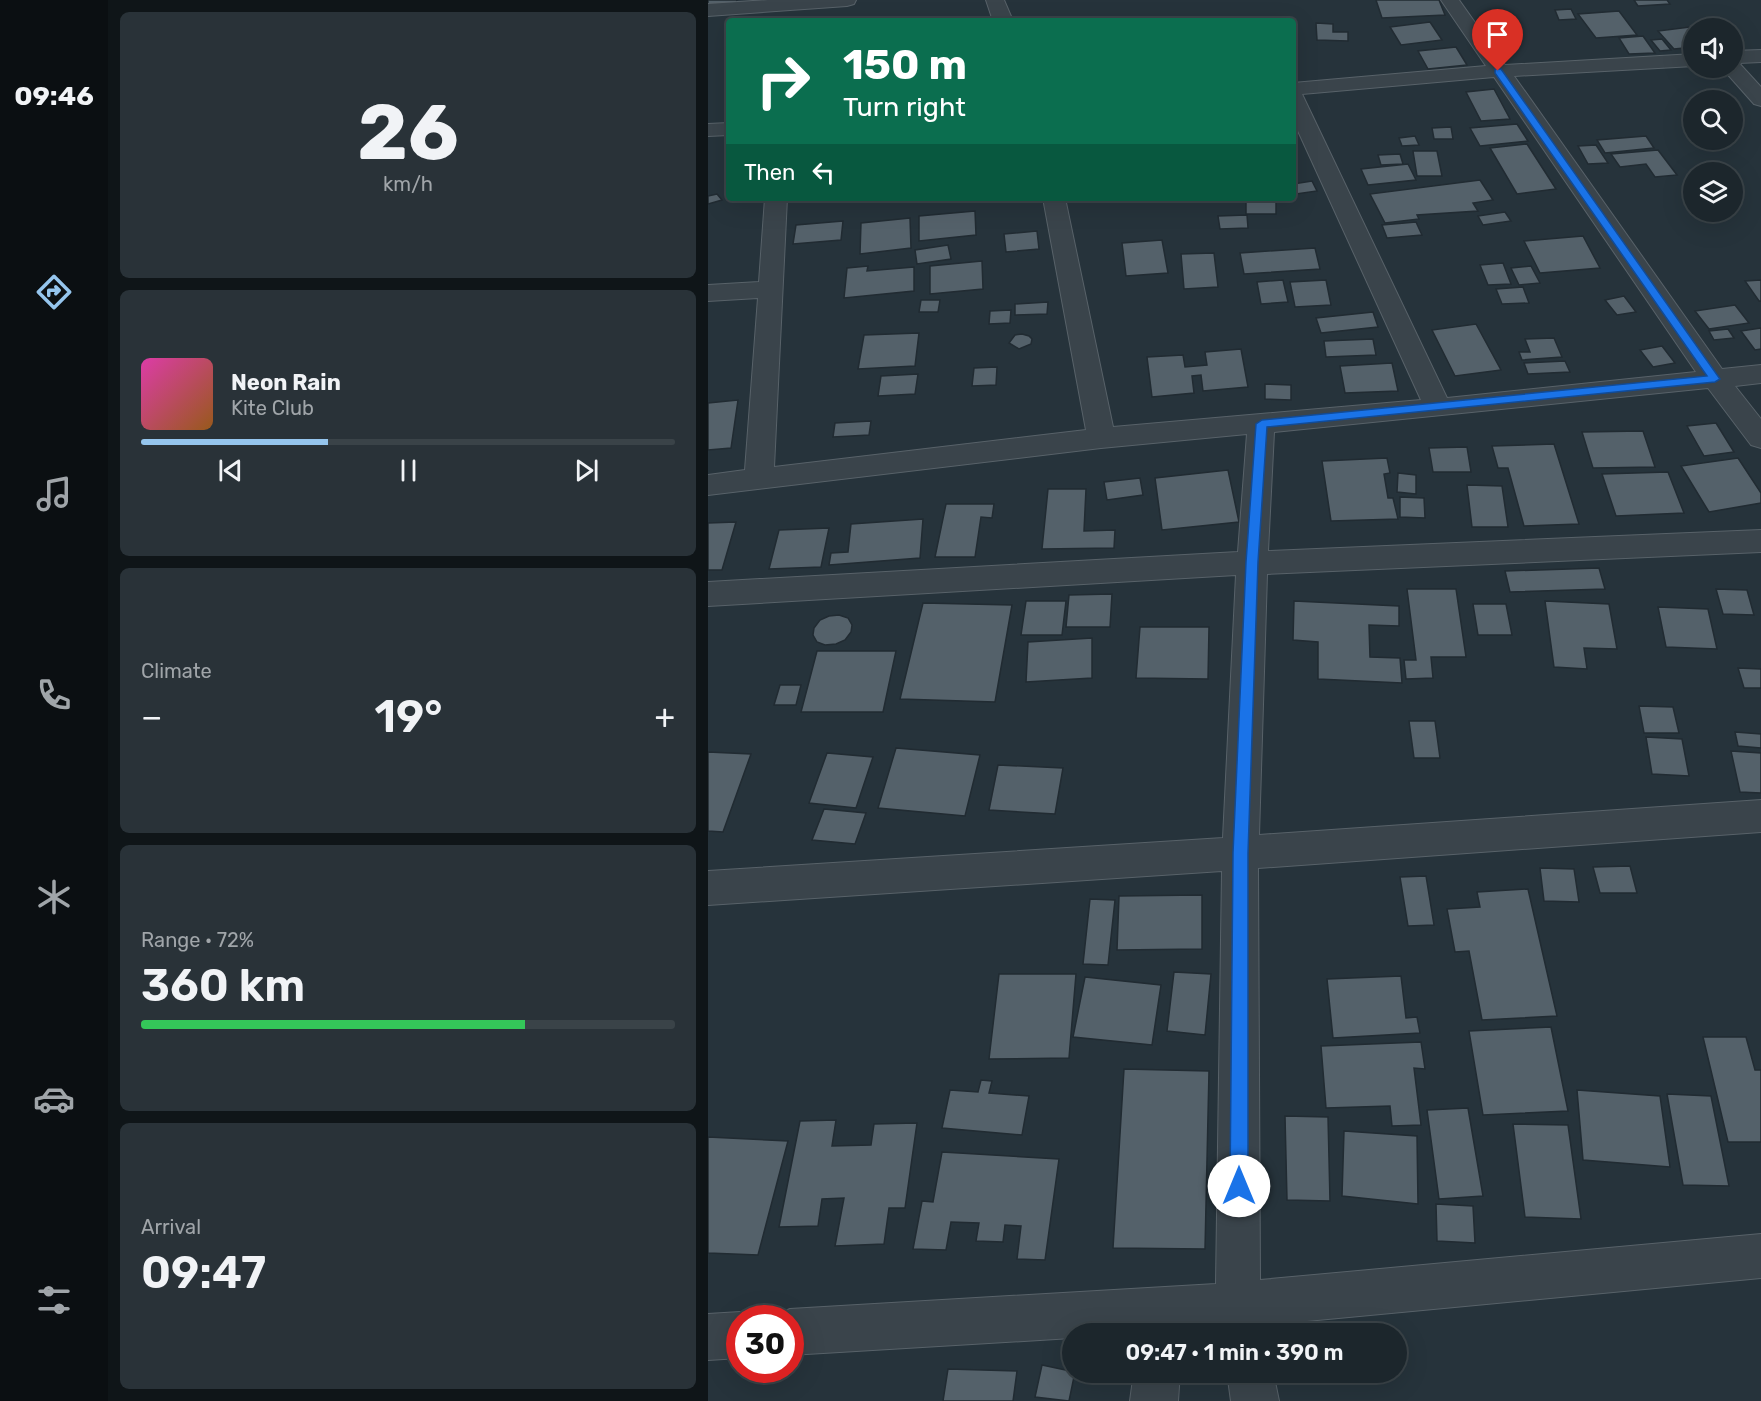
<!DOCTYPE html>
<html lang="en">
<head>
<meta charset="utf-8">
<style>
  body { margin:0; font-family:Rubik,sans-serif; background:#293238; color:#f1f3f6; height:100vh; display:flex; flex-direction:column; font-size:22px; white-space:nowrap }
  * { box-sizing:border-box; margin:0 }
  p { font-size:20px; color:#a0a5a9 }
  .icon { flex:none; width:33px; height:33px; fill:none; stroke:currentColor; stroke-width:2; stroke-linecap:round; stroke-linejoin:round }
  .map { position:relative; flex:1; overflow:hidden }
  .sheet { display:flex; flex-direction:column; gap:12px; padding:12px; background:#0f1518; width:600px }
  .sheet>* { flex:none }
  .banner { position:absolute; left:18px; top:18px; width:570px; height:183px; border-radius:6px; box-shadow:0 6px 24px #0002,0 0 0 2px #3a4348; background:#0b6e4f; color:#fff; overflow:hidden }
  .controls { position:absolute; left:975px; top:18px; display:grid; gap:12px }
  .controls a { display:grid; place-items:center; width:60px; height:60px; border-radius:50%; background:#1c262c; box-shadow:0 6px 24px #0002,0 0 0 2px #3a4348; font-size:30px }
  .speed { position:absolute; left:18px; top:1305px; display:flex; gap:12px; font-size:30px; font-weight:700; text-align:center }
  .speed>* { display:grid; place-content:center; width:78px; height:78px; border-radius:50%; background:#1c262c; box-shadow:0 6px 24px #0002,0 0 0 2px #3a4348; line-height:1 }
  .speed .limit { border:9px solid #d22; background:#fff; color:#111 }
  .pin { position:absolute; display:grid; place-items:center; width:51px; height:51px; color:#fff; margin:-62px -26px; border-radius:50% 50% 50% 0; rotate:-45deg; box-shadow:0 0 6px #0007 }
  .pin .icon { rotate:45deg }
  .me { position:absolute; width:66px; margin:-33px; rotate:0deg; stroke-linejoin:round; filter:drop-shadow(0 0 4px #0008) }
  .turn { display:flex; align-items:center; gap:21px; height:126px; padding:0 18px; font-size:27px }
  .turn .icon { width:78px; height:78px; stroke-width:2.5 }
  .turn b { display:block; font-size:42px; line-height:51px }
  .then { display:flex; align-items:center; height:57px; padding:0 18px; background:#0003; gap:12px; font-size:22px }
  .big { font-size:45px; font-weight:600; line-height:1.1 }
  .sheet .tile { flex:1; display:flex; flex-direction:column; justify-content:center; gap:9px; min-width:0; padding:0 21px; border-radius:9px; background:#293238 }
  .sheet .dial { align-items:center; gap:0 }
  .dial b { font-size:78px; line-height:1 }
  .song { display:flex; align-items:center; gap:18px }
  .cover { width:72px; height:72px; border-radius:9px; background:linear-gradient(135deg,hsl(320 70% 55%),hsl(30 70% 35%)) }
  .played { height:6px; border-radius:3px; background:linear-gradient(90deg,#95c5ed 35%,#3a4348 35%) }
  .keys { display:flex; justify-content:space-around; direction:ltr }
  .heat { display:flex; justify-content:space-between; align-items:center; font-size:33px; direction:ltr }
  .charge { height:9px; border-radius:4px; background:linear-gradient(90deg,#34c759 72%,#3a4348 0) }
  .trip { position:absolute; left:354px; top:1323px; width:345px; height:60px; border-radius:30px; background:#1c262c; box-shadow:0 6px 24px #0002,0 0 0 2px #3a4348; font-weight:600; line-height:60px; text-align:center }
  main { display:flex; flex:1; min-height:0 }
  .dock { display:flex; flex-direction:column; width:108px; justify-content:space-around; align-items:center; background:#0b0f12; color:#a0a5a9 }
  .dock .icon { width:42px; height:42px }
  .dock .on { color:#95c5ed }
  .dock b { font-size:27px; color:#f1f3f6 }
  .map>svg:first-child { display:block }
  .building { fill:#54616a; stroke:#212b32; stroke-width:1.5 }
  .lines { fill:none; stroke-linecap:round; stroke-linejoin:round }
  .minor-casing { stroke:#586269; stroke-width:2 }
  .minor { fill:#3a444b; fill-rule:evenodd }
  .route { fill:#1a73e8; stroke:#114b97; stroke-width:1.5 }
</style>
</head>
<body>
<main>
<nav class="dock">
<b>09:46</b>
<svg class="icon on" aria-label="directions" viewBox="0 0 24 24"><path d="M12 3l9 9-9 9-9-9zM9 14v-3h6M13 9l2 2-2 2"/></svg>
<svg class="icon" aria-label="music" viewBox="0 0 24 24"><path d="M9 18V5l10-2v13"/><circle cx="6" cy="18" r="3"/><circle cx="16" cy="16" r="3"/></svg>
<svg class="icon" aria-label="phone" viewBox="0 0 24 24"><path d="M5 4h4l2 5-3 2q2 4 5 5l2-3 5 2v4C11 20 4 13 5 4z"/></svg>
<svg class="icon" aria-label="climate" viewBox="0 0 24 24"><path d="M12 3v18M4 7l16 10M4 17L20 7"/></svg>
<svg class="icon" aria-label="car" viewBox="0 0 24 24"><path d="M5 17H2v-5l4-1 3-4h7l3 4 3 1v5h-3M9 17h6M6 11h13"/><circle cx="7" cy="17" r="2"/><circle cx="17" cy="17" r="2"/></svg>
<svg class="icon" aria-label="filters" viewBox="0 0 24 24"><path d="M4 7h16M4 17h16"/><circle cx="9" cy="7" r="2"/><circle cx="15" cy="17" r="2"/></svg>
</nav>
<section class="sheet">
<div class="tile dial"><b>26</b><p>km/h</p></div>
<div class="tile">
<div class="song"><i class="cover"></i><div><b>Neon Rain</b><p>Kite Club</p></div></div>
<div class="played"></div>
<div class="keys"><svg class="icon" aria-label="previous" viewBox="0 0 24 24"><path d="M18 5L8 12l10 7zM5 5v14"/></svg><svg class="icon" aria-label="pause" viewBox="0 0 24 24"><path d="M8 5v14M16 5v14"/></svg><svg class="icon" aria-label="next" viewBox="0 0 24 24"><path d="M6 5l10 7-10 7zM19 5v14"/></svg></div>
</div>
<div class="tile"><p>Climate</p>
<div class="heat"><a>−</a><b class="big">19°</b><a>+</a></div>
</div>
<div class="tile"><p>Range · 72%</p><b class="big">360 km</b><div class="charge"></div></div>
<div class="tile"><p>Arrival</p><b class="big">09:47</b></div>
</section>
<div class="map">
<svg width="1053" height="1401" viewBox="0 0 1053 1401">
  <rect width="100%" height="100%" fill="#26333b"/>
  <!-- building -->
  <g class="building">
    <path d="M0 0H29L28 4 0 5Z"/>
    <path d="M668 0H731L737 15 674 18Z"/>
    <path d="M926 0H959L962 4 930 6Z"/>
    <path d="M863 9 868 19 851 20 847 10Z"/>
    <path d="M911 11 929 35 888 38 870 14Z"/>
    <path d="M722 22 734 40 693 45 682 27Z"/>
    <path d="M608 23 625 24V32H640V41L609 40Z"/>
    <path d="M982 27 986 31V47L966 49 950 31Z"/>
    <path d="M935 36 947 53 921 54 911 38Z"/>
    <path d="M954 39 963 50 952 51 943 40Z"/>
    <path d="M748 47 759 65 720 69 710 51Z"/>
    <path d="M786 89 802 119 773 121 758 92Z"/>
    <path d="M809 124 820 141 772 146 762 128Z"/>
    <path d="M743 127 745 139H726L724 128Z"/>
    <path d="M707 136 711 145 694 146 691 138Z"/>
    <path d="M938 136 946 148 897 153 889 140Z"/>
    <path d="M819 144 848 189 809 194 782 148Z"/>
    <path d="M888 145 900 163 880 164 870 146Z"/>
    <path d="M950 150 969 175 947 177 938 164 912 167 903 154Z"/>
    <path d="M705 151H729L734 176H709Z"/>
    <path d="M692 154 695 164 673 165 670 155Z"/>
    <path d="M700 164 708 180 660 185 653 169Z"/>
    <path d="M772 180 785 200 765 203 770 211 709 215 711 219 677 223 662 194Z"/>
    <path d="M604 181 609 191 588 194 585 184Z"/>
    <path d="M9 194 14 200 0 204V196Z"/>
    <rect x="538" y="198" width="30" height="16"/>
    <path d="M267 211 268 235 211 241V216Z"/>
    <path d="M797 212 803 221 775 225 770 216Z"/>
    <path d="M539 215 540 228 512 229 510 216Z"/>
    <path d="M202 218 203 248 152 254 153 223Z"/>
    <path d="M135 221 133 240 85 244 88 225Z"/>
    <path d="M708 222 714 235 679 238 674 225Z"/>
    <path d="M329 231 331 249 298 252 296 234Z"/>
    <path d="M875 236 892 268 832 273 816 241Z"/>
    <path d="M454 240 460 273 418 276 414 243Z"/>
    <path d="M240 245 243 259 209 264 207 250Z"/>
    <path d="M607 248 612 269 536 274 532 253Z"/>
    <path d="M506 253 510 287 476 289 473 254Z"/>
    <path d="M274 261 275 289 222 294V266Z"/>
    <path d="M795 263 803 284 780 285 772 265Z"/>
    <path d="M160 266 159 271 206 267V291L136 298 139 268Z"/>
    <path d="M823 266 832 283 811 285 803 268Z"/>
    <path d="M575 280 580 302 553 304 549 282Z"/>
    <path d="M618 280 623 305 587 307 582 282Z"/>
    <path d="M1053 280V301H1051L1037 281Z"/>
    <path d="M815 287 821 303 794 304 788 289Z"/>
    <path d="M916 296 928 312 909 315 897 300Z"/>
    <path d="M213 300H232L230 312H211Z"/>
    <path d="M340 302 339 314 307 315V304Z"/>
    <path d="M1027 305 1041 323 1001 329 987 311Z"/>
    <path d="M303 310 302 323 281 324 282 311Z"/>
    <path d="M665 312 670 327 613 333 608 318Z"/>
    <path d="M768 324 793 370 747 376 724 330Z"/>
    <path d="M1053 328V349L1047 350 1033 331Z"/>
    <path d="M1020 329 1026 338 1006 340 1001 331Z"/>
    <path d="M211 333 207 366 150 369 156 335Z"/>
    <path d="M314 334 321 336 324 339 323 344 311 349 301 343 307 335Z"/>
    <path d="M846 338 854 357 814 360 811 352H822L817 339Z"/>
    <path d="M665 339 668 355 618 357 616 341Z"/>
    <path d="M954 346 967 363 945 367 932 350Z"/>
    <path d="M533 349 540 387 495 391 493 375 484 376 486 393 444 397 439 357 475 355 477 367 499 365 497 352Z"/>
    <path d="M857 361 862 372 820 374 816 363Z"/>
    <path d="M684 363 690 391 637 393 632 366Z"/>
    <path d="M289 367 288 385 264 386 266 368Z"/>
    <path d="M210 374 207 394 170 396 173 376Z"/>
    <path d="M557 384 583 385V400L557 399Z"/>
    <path d="M30 400 23 448 0 450V403Z"/>
    <path d="M163 421 161 435 125 437 127 423Z"/>
    <path d="M1008 423 1026 452 996 456 979 426Z"/>
    <path d="M935 431 947 467 885 468 874 432Z"/>
    <path d="M846 444 871 524 816 526 800 468H790L784 446Z"/>
    <path d="M759 447 763 472H725L721 448Z"/>
    <path d="M679 458 682 473 676 474 680 498H685L690 519 623 521 614 461Z"/>
    <path d="M1030 458 1053 493V503L1001 512 973 466Z"/>
    <path d="M520 470 531 522 454 530 447 478Z"/>
    <path d="M960 472 976 513 908 516 894 474Z"/>
    <path d="M690 473 708 475V494L689 492Z"/>
    <path d="M432 478 435 495 399 500 396 482Z"/>
    <path d="M759 485 794 486 800 527H764Z"/>
    <path d="M340 489H378L376 531 407 530 406 548 334 549Z"/>
    <path d="M692 497 716 498 717 518 692 517Z"/>
    <path d="M238 504H286L284 518 273 517 267 557H227Z"/>
    <path d="M215 519 212 558 121 565 123 553 140 552 143 524Z"/>
    <path d="M28 522 14 570H0V523Z"/>
    <path d="M121 528 113 567 61 569 71 530Z"/>
    <path d="M891 568 897 589 802 592 797 571Z"/>
    <path d="M699 589H748L758 657H723L725 678 698 679 696 660H708Z"/>
    <path d="M1008 589 1039 590 1046 615 1015 614Z"/>
    <path d="M404 594 402 627H358L361 595Z"/>
    <path d="M318 601H358L354 635H313Z"/>
    <path d="M586 601 691 606V626L661 625 662 657 692 658 694 683 610 679V642L585 640Z"/>
    <path d="M837 601 901 604 909 649 876 648 879 669 846 667Z"/>
    <path d="M215 603 304 605 287 702 192 699Z"/>
    <path d="M765 604H798L804 635H770Z"/>
    <path d="M950 607 1000 609 1009 649 958 647Z"/>
    <path d="M131 615 140 618 144 625 143 632 137 640 128 644 117 645 109 642 105 635 106 628 112 620 121 616Z"/>
    <path d="M432 627H501L500 679 428 678Z"/>
    <path d="M384 638V678L318 682 320 642Z"/>
    <path d="M109 651H188L175 712H93Z"/>
    <path d="M1030 668 1053 669V688H1036Z"/>
    <path d="M72 685H93L88 705H66Z"/>
    <path d="M931 706 965 707 971 733H936Z"/>
    <path d="M701 721H727L732 758H706Z"/>
    <path d="M1027 732 1053 734V748L1030 746Z"/>
    <path d="M938 737 974 739 981 776 944 774Z"/>
    <path d="M188 748 272 755 257 816 170 808Z"/>
    <path d="M1023 751 1053 753V793L1032 792Z"/>
    <path d="M0 752 43 754 15 832 0 831Z"/>
    <path d="M119 753 165 757 148 808 101 803Z"/>
    <path d="M290 765 355 768 347 814 281 810Z"/>
    <path d="M116 809 158 813 147 844 104 840Z"/>
    <path d="M922 866 929 893H892L885 867Z"/>
    <path d="M832 868 866 869 871 902 836 901Z"/>
    <path d="M718 876 726 925 700 926 692 877Z"/>
    <path d="M820 889 849 1016 774 1020 761 951 747 952 739 909 772 907 769 892Z"/>
    <path d="M494 895V949L409 950 411 896Z"/>
    <path d="M382 899 407 900 400 965 375 964Z"/>
    <path d="M466 972 503 974 497 1035 459 1031Z"/>
    <path d="M291 974H368L361 1058 281 1059Z"/>
    <path d="M693 976 698 1018 709 1017 712 1033 625 1038 619 979Z"/>
    <path d="M377 977 453 985 444 1045 365 1037Z"/>
    <path d="M843 1027 860 1111 775 1115 761 1031Z"/>
    <path d="M995 1037H1038L1047 1070H1053V1142H1020Z"/>
    <path d="M713 1042 717 1069 706 1068 713 1125 684 1126 682 1106 618 1108 613 1046Z"/>
    <path d="M416 1069 501 1071 497 1249 405 1248Z"/>
    <path d="M273 1080 284 1081 281 1093 321 1096 314 1135 234 1128 242 1090 270 1092Z"/>
    <path d="M869 1090 952 1096 962 1167 875 1160Z"/>
    <path d="M959 1094 1003 1096 1021 1186 975 1185Z"/>
    <path d="M760 1108 775 1196 731 1199 719 1110Z"/>
    <path d="M577 1116 620 1117 622 1201 579 1200Z"/>
    <path d="M128 1120 124 1146 163 1145 166 1124 209 1123 197 1208H181L176 1244 127 1246 136 1198 114 1199 110 1226 71 1227 92 1121Z"/>
    <path d="M805 1124 860 1125 873 1219 817 1217Z"/>
    <path d="M636 1131 709 1136 710 1204 634 1196Z"/>
    <path d="M0 1137 80 1141 50 1255 0 1253Z"/>
    <path d="M234 1152 351 1159 337 1260 309 1259 313 1226 297 1225 295 1242 268 1241 271 1223 243 1222 238 1250 205 1249 214 1201 225 1202Z"/>
    <path d="M728 1204 765 1206 767 1243 729 1241Z"/>
    <path d="M334 1365 367 1372 361 1401 327 1397Z"/>
    <path d="M240 1369 309 1371 305 1401H235Z"/>
  </g>
  <g class="lines">
    <!-- minor casing -->
    <g class="minor-casing">
      <g id="minor">
        <path d="M60 0H148L146 4 139 6 0 16V4Z"/>
        <path d="M278 0H296L305 21H285Z"/>
        <path d="M733 0H751L797 65 986 54V66L806 76 1014 369 1053 365V383L1027 386 1053 419V448L1043 445 1000 388 566 432 560 551 1053 530V552L559 574 551 835 1053 800V832L550 868 552 1280 1053 1234V1278L556 1325 558 1334H512L511 1329 433 1334H364V1338L82 1355V1318H65L66 1316 82 1309 508 1284 514 871 0 905V871L515 838 528 575 0 606V582L530 552 539 434 393 448 0 495V475L37 470 50 298 0 301V285L51 282 57 198H79L66 467 378 430 335 198H357L405 427 713 400 585 120V83L778 66ZM786 77 988 372 739 398 594 94Z"/>
        <path d="M1053 50V62L1031 63 1053 87V106L1046 104 1014 68H1024V51Z"/>
        <path d="M21 123V135L0 136V124Z"/>
        <path d="M32 1312 47 1318H32V1358L0 1360V1314Z"/>
        <path d="M426 1372H472L470 1401H422Z"/>
        <path d="M519 1372H565L571 1401H523Z"/>
      </g>
    </g>
    <!-- minor -->
    <use href="#minor" class="minor"/>
  </g>
  <!-- route -->
  <path class="route" d="M787 69H793L1012 379 1007 382 559 427 550 562 540 853V1186L537 1192 531 1195 525 1192 522 1186 525 853 538 562 548 424 554 420 999 376 787 73Z"/>
</svg>
<div class="controls">
<a><svg class="icon" aria-label="sound" viewBox="0 0 24 24"><path d="M4 9h4l5-4v14l-5-4H4zM17 9q2 3 0 6"/></svg></a>
<a><svg class="icon" aria-label="search" viewBox="0 0 24 24"><circle cx="10" cy="10" r="6"/><path d="M15 15l6 6"/></svg></a>
<a><svg class="icon" aria-label="layers" viewBox="0 0 24 24"><path d="M12 4l9 5-9 5-9-5zM3 14l9 5 9-5"/></svg></a>
</div>
<div class="speed"><div class="limit">30</div></div>
<div class="pin" style="left:790px;top:71px;background:#d93025"><svg class="icon" aria-label="arrive" viewBox="0 0 24 24"><path d="M6 21V4h12l-3 4 3 4H6"/></svg></div>
<svg class="me" style="left:531px;top:1186px" viewBox="-20 -20 40 40"><circle r="19" fill="#fff"/><path d="M0-13L10 11 0 6-10 11z" fill="#1a73e8"/></svg>
<div class="trip">09:47 · 1 min · 390 m</div>
<div class="banner">
<div class="turn"><svg class="icon" aria-label="right" viewBox="0 0 24 24"><path d="M7 20v-9h11M14 6l5 5-5 5"/></svg><div><b>150 m</b>Turn right</div></div>
<div class="then">Then<svg class="icon" aria-label="left" viewBox="0 0 24 24"><path d="M17 20v-9H6M10 6l-5 5 5 5"/></svg></div>
</div>
</div>
</main>
</body>
</html>
